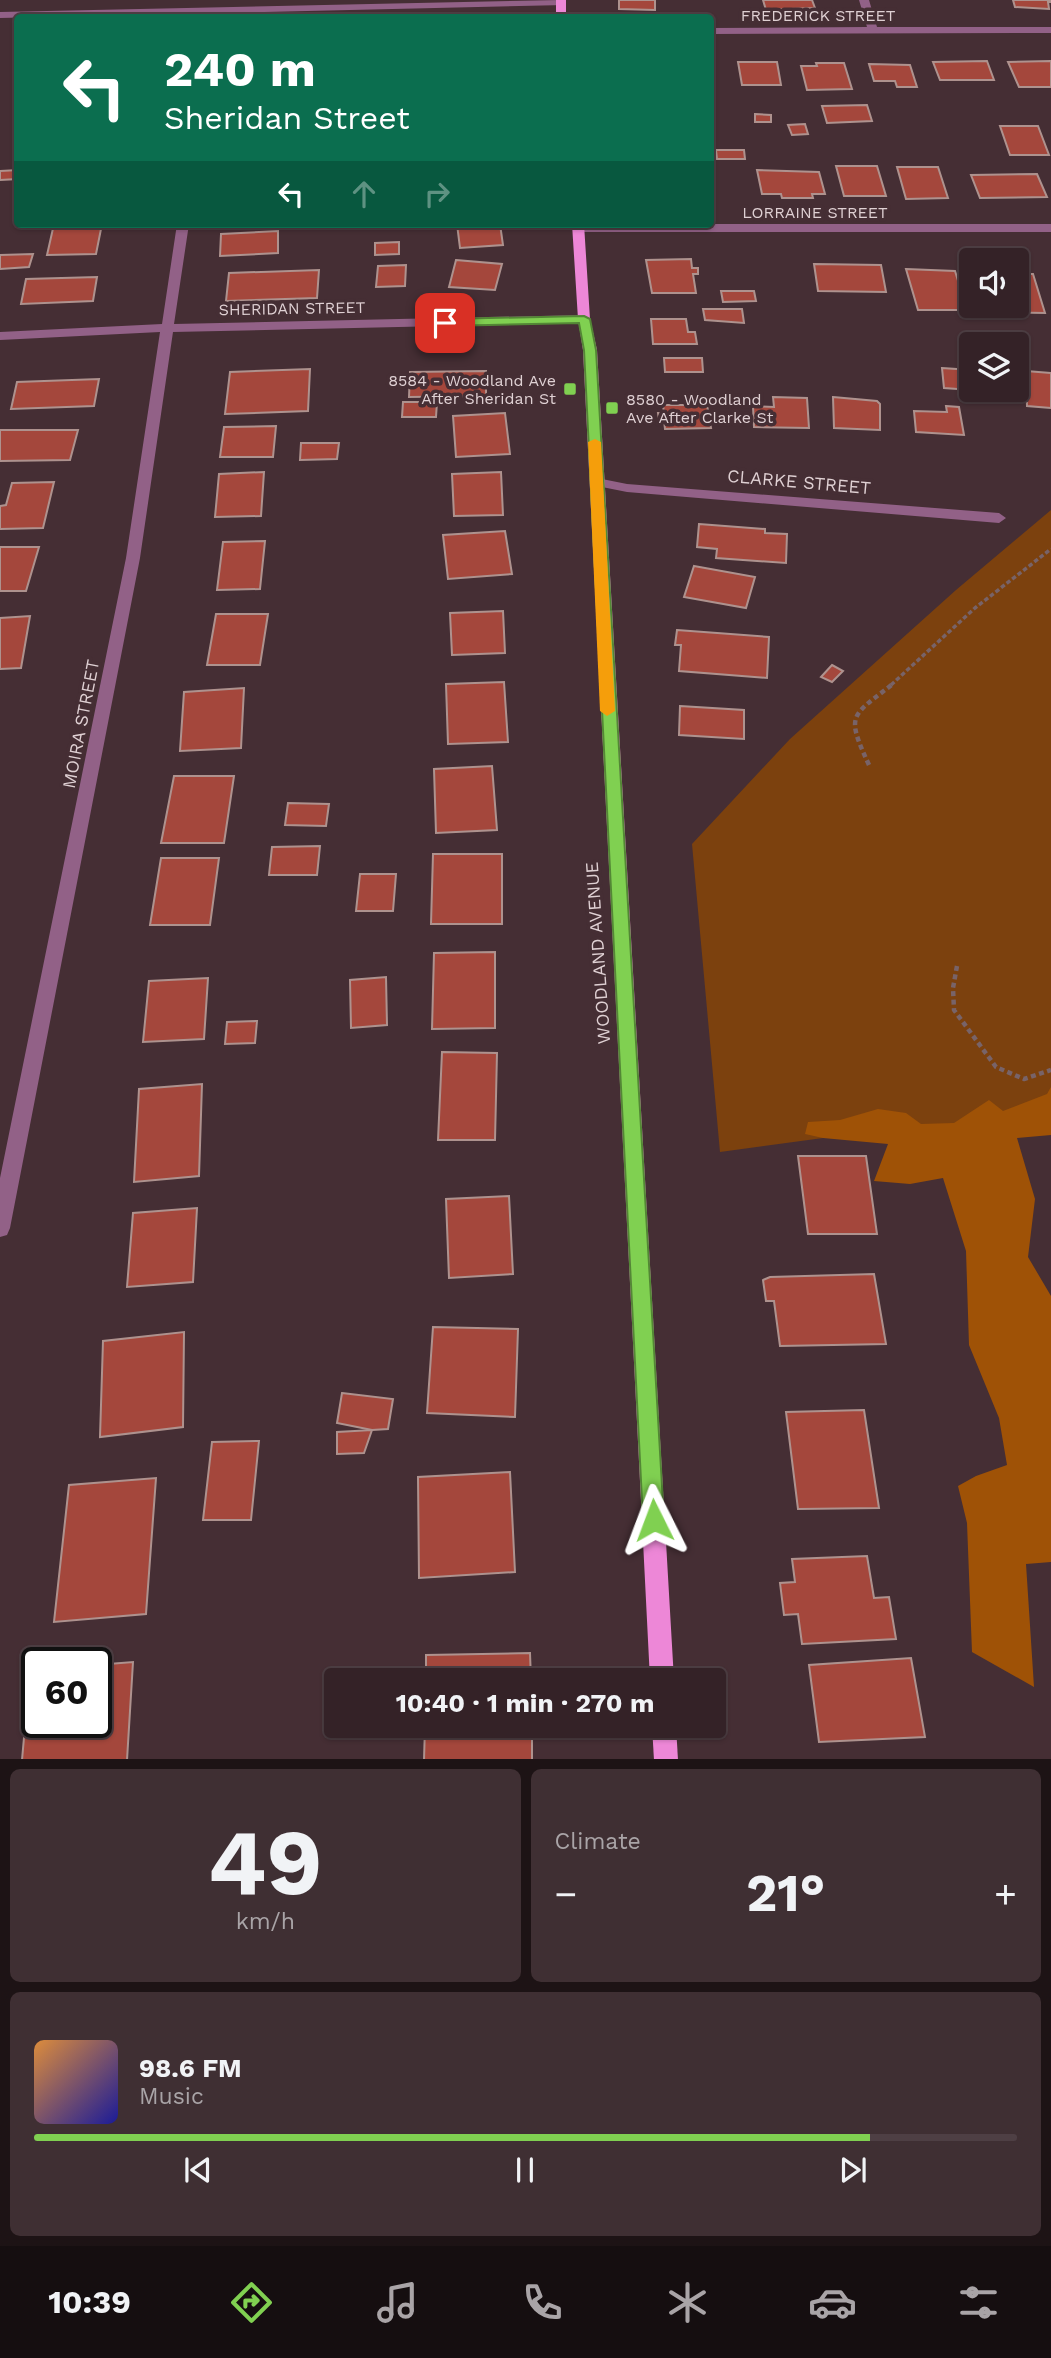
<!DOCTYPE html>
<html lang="en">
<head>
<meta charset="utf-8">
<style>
  body { margin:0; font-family:"Work Sans",sans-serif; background:#3f2f33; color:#f1f3f6; height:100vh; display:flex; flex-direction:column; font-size:26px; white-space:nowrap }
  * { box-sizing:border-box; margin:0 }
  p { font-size:23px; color:#a9a4a7 }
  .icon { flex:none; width:38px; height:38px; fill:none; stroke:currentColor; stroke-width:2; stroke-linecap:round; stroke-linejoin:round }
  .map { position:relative; height:1759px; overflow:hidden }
  .drawer { display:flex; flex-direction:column; gap:10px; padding:10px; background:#1d1315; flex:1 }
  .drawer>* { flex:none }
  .top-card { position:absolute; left:14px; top:14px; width:700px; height:214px; border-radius:7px; box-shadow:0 2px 5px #0004,0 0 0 2px #4e3f44; background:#0b6e4f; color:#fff; overflow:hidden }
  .tools { position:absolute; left:959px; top:248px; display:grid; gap:14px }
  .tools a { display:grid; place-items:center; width:70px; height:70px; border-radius:7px; background:#342227; box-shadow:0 2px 5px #0004,0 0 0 2px #4e3f44; font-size:35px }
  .speed { position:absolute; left:21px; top:1647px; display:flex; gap:14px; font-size:35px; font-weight:700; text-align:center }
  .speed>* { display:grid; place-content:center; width:91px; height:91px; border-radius:50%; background:#342227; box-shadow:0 2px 5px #0004,0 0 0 2px #4e3f44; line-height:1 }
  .speed .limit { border:4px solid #111; border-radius:10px; background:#fff; color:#111 }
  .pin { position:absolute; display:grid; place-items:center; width:60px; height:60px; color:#fff; margin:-30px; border-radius:14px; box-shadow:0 4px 10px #0006 }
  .me { position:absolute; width:77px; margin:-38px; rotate:357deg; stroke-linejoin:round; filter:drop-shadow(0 0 5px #0008) }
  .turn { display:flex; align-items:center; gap:24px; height:147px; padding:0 35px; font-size:32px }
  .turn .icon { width:91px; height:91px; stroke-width:2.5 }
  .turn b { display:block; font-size:49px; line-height:60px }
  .lanes { display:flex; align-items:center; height:66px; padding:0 35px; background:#0003; justify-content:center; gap:35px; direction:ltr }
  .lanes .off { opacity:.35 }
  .big { font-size:52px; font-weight:700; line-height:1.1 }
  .drawer .widget { flex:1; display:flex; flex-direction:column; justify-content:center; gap:10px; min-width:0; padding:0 24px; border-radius:10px; background:#3f2f33 }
  .drawer .dial { align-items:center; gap:0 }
  .dial b { font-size:91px; line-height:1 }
  .song { display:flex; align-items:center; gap:21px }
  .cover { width:84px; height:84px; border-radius:10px; background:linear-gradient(135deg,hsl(30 70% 55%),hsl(240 70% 35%)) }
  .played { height:7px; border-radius:4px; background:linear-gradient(90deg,#80d051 85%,#4e3f44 85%) }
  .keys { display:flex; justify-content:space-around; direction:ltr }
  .heat { display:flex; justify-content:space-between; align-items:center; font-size:38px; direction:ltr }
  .drawer .tiles { flex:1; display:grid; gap:10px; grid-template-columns:1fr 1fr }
  .widget:last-child { grid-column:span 2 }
  .trip { position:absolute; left:324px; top:1668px; width:402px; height:70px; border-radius:7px; background:#342227; box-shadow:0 2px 5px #0004,0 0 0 2px #4e3f44; font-weight:700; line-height:70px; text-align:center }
  .menu { display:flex; height:112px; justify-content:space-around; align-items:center; background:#150e10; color:#a9a4a7 }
  .menu .icon { width:49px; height:49px }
  .menu .selected { color:#80d051 }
  .menu b { font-size:32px; color:#f1f3f6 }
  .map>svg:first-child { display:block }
  .green { fill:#7c410e }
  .forest { fill:#9f5206 }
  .building { fill:#a4473c; stroke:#ae928e; stroke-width:2 }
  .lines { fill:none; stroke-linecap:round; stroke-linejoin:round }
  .path-far1 { stroke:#786368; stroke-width:3.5; stroke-dasharray:4.5 2.5; stroke-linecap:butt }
  .path { stroke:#786368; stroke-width:4.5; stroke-dasharray:5 3.5; stroke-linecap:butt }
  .minor { fill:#926187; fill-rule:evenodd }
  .major { fill:#ed87d7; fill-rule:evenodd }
  .route { fill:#80d051; stroke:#538735; stroke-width:2 }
  .slow { fill:#f59e0b }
  .poi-dot { fill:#80d051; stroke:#452e34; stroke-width:2.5 }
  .labels { text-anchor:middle; stroke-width:7; stroke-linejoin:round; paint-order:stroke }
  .far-street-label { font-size:16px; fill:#dfd0d3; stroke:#452e34 }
  .far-poi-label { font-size:16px; fill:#dfd0d3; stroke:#452e34; text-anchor:end }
  .street-label { font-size:18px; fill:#dfd0d3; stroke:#452e34 }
</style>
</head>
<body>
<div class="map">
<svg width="1051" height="1760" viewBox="0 0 1051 1760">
  <rect width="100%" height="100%" fill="#452e34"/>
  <!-- green -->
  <path class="green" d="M1051 510V1135L823 1138 720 1152 692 844 790 739 956 590Z"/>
  <!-- forest -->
  <path class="forest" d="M1051 1087V1135L1017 1138 1035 1199 1028 1257 1051 1296V1562L1026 1564 1034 1687 972 1652 967 1523 958 1486 976 1476 1007 1465 999 1418 969 1345 966 1251 943 1178 910 1184 874 1181 888 1144 823 1138 805 1134 808 1122 840 1120 878 1109 906 1113 921 1124 954 1123 989 1100 1003 1111 1047 1094Z"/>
  <!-- building -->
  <g class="building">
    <path d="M619 0H655V10L619 9Z"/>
    <path d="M763 0H812L815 8 766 10Z"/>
    <path d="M1013 0H1051V2H1048L1049 9 1015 7Z"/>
    <path d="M987 61 994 80H940L933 62Z"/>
    <path d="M1051 61V87H1019L1008 62Z"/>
    <path d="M738 62H777L781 85H742Z"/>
    <path d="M816 63H844L852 89 807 90 801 66H817Z"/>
    <path d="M869 64 910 65 917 87H897L895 81H874Z"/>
    <path d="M867 105 872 121 827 123 822 106Z"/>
    <path d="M755 114 771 115V122H755Z"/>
    <path d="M805 124 808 134 792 135 788 125Z"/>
    <path d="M1000 126H1038L1049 155H1010Z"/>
    <path d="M716 150H744L745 159H717Z"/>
    <path d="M836 166H877L886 196H844Z"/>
    <path d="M897 167H938L948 198 906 199Z"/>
    <path d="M18 170V179L0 180V171Z"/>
    <path d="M757 170 819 172 825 194H812L813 198H782L781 194H762Z"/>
    <path d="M1037 174 1047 197 980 198 971 175Z"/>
    <path d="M54 224H102L96 254 47 255Z"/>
    <path d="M457 224H500L503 245 460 248Z"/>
    <path d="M278 231V253L220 256 221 234Z"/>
    <path d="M399 242V254L375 255V243Z"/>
    <path d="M33 254 29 267 0 269V255Z"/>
    <path d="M691 259 692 268H698V274H693L696 293H652L646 260Z"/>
    <path d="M456 260 502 264 495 290 449 287Z"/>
    <path d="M814 264 881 265 886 292 818 291Z"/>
    <path d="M406 265 405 286 376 287 378 266Z"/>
    <path d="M906 269 955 271 967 310H918Z"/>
    <path d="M319 270 317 298 226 301 229 273Z"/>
    <path d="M1017 274H1033L1045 313 993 312 991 306H1017Z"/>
    <path d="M97 277 93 301 21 304 26 279Z"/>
    <path d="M721 291H754L756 301 723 302Z"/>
    <path d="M703 309H742L744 323 705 320Z"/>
    <path d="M651 319H686L688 332H695L697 344H653Z"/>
    <path d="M664 358H702L703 372H665Z"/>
    <path d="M942 368 971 370V390L944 388Z"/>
    <path d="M310 369 308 411 225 414 230 372Z"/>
    <path d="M486 371V396L409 397 410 372Z"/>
    <path d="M1026 371 1051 373V408L1027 406Z"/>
    <path d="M99 379 94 406 11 409 17 382Z"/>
    <path d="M773 397 807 398 809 428 754 427 753 406 774 407Z"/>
    <path d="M833 397 877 401 880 404V430L834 428Z"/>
    <path d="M403 402H437L436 417H402Z"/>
    <path d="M663 405H707L711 428 665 429 664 420H659L658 413H664Z"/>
    <path d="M946 406 959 407 964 435 916 432 914 411 947 412Z"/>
    <path d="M505 413 510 454 456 457 453 416Z"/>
    <path d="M276 426 273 457H220L224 427Z"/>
    <path d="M0 430H78L70 460 0 461Z"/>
    <path d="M301 443H339L337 459 300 460Z"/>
    <path d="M264 472 261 516 215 517 219 474Z"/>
    <path d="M501 472 503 515 454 516 452 474Z"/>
    <path d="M54 482 43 528 0 529V506L6 505 12 483Z"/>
    <path d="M699 524 765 529V533L787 534 786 563 716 558 717 549 697 547Z"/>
    <path d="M505 531 512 574 448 579 443 535Z"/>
    <path d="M265 541 260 589 217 590 223 542Z"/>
    <path d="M0 547H39L26 591H0Z"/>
    <path d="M694 566 755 577 746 608 684 597Z"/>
    <path d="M503 611 505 653 452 655 450 613Z"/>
    <path d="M216 614H268L260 665H207Z"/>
    <path d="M30 616 21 668 0 669V618Z"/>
    <path d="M677 630 769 637 767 678 679 671 681 645H675Z"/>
    <path d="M832 665 843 671 832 682 821 677Z"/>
    <path d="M504 682 508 742 448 744 446 684Z"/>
    <path d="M244 688 241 748 180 751 184 692Z"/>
    <path d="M680 706 744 710V739L679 735Z"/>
    <path d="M492 766 497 830 436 833 434 769Z"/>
    <path d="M174 776H234L224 843H161Z"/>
    <path d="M288 803 329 804 326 826 285 825Z"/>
    <path d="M320 846 317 875H269L272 847Z"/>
    <path d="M433 854H502V924H431Z"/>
    <path d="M161 858H219L210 925H150Z"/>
    <path d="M360 874H396L393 911H356Z"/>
    <path d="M495 952V1028L432 1029 434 953Z"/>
    <path d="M386 977 387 1025 351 1028 350 980Z"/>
    <path d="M208 978 204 1039 143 1042 149 981Z"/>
    <path d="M257 1021 255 1043 225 1044 227 1022Z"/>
    <path d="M442 1052 497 1053 495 1140H438Z"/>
    <path d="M202 1084 199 1176 134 1182 139 1089Z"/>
    <path d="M798 1156H866L877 1234H808Z"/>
    <path d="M509 1196 513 1274 449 1278 446 1199Z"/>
    <path d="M197 1208 193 1282 127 1287 133 1213Z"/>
    <path d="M874 1274 886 1344 780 1346 774 1301H766L763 1280 770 1277Z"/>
    <path d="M433 1327 518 1329 515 1417 427 1413Z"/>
    <path d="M184 1332 183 1427 100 1437 103 1341Z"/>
    <path d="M342 1393 393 1399 388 1429 372 1430 337 1423Z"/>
    <path d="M864 1410 879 1508 798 1509 786 1412Z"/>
    <path d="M372 1430 364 1453 337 1454V1432Z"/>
    <path d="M259 1441 251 1520H203L212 1442Z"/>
    <path d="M510 1472 515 1572 419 1578 418 1477Z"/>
    <path d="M156 1478 146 1614 54 1622 69 1485Z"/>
    <path d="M867 1556 874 1598 889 1597 896 1639 802 1644 798 1614 784 1615 780 1583 795 1582 792 1559Z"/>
    <path d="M530 1653 531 1680H426V1655Z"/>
    <path d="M911 1658 925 1737 819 1742 809 1665Z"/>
    <path d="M133 1662 127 1760H22L30 1671 37 1670V1722H96V1665Z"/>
    <path d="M425 1726H532V1760H424Z"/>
  </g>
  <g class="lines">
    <!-- path-far1 -->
    <path class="path-far1" d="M891 685 975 608 1051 549"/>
    <!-- path -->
    <g class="path">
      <path d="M869 765C845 713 851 717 894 683"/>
      <path d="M957 966 953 988 954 1010 996 1067 1024 1079 1051 1070"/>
    </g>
    <!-- minor -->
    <g class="minor">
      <path d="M560 0 565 1V5L0 18V12Z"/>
      <path d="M859 0H869L877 27H1051V33L710 34V28L867 27Z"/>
      <path d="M177 224H189L174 324 584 315 590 319 584 323 173 332 140 558 10 1228 7 1235 0 1237V1178L126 558 160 332 0 340V332L162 324Z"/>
      <path d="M1051 224V232H578L572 228 578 224Z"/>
      <path d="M597 478 627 484 999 513 1006 518 999 523 627 492 592 485 590 482Z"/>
    </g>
    <!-- major -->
    <g class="major">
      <rect x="556" y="0" width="10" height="18"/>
      <path d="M572 224H584L590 319 597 350 674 1680H650L583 350 578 319Z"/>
      <path d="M652 1726H676L678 1760H654Z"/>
    </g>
  </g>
  <!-- route -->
  <path class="route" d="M584 316 590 319 596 350C616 740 643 1130 664 1520L661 1527 654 1530 646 1527 643 1520C625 1130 601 740 584 350L579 323 445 326 439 323 445 319Z"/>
  <!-- slow -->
  <path class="slow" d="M595 439 601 442 615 711 607 716 600 711 588 442Z"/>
  <!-- markers -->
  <g class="poi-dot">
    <rect x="563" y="382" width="14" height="14" rx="3.5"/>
    <rect x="605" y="401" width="14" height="14" rx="3.5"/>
  </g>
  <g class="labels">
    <!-- far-street labels -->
    <g class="far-street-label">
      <text x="818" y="21">FREDERICK STREET</text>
      <text x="815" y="218">LORRAINE STREET</text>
      <text transform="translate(292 308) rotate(-1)" y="6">SHERIDAN STREET</text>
    </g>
    <!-- far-poi labels -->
    <g class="far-poi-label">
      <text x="556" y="386">8584 - Woodland Ave<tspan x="556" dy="18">After Sheridan St</tspan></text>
      <text x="626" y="405" text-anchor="start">8580 - Woodland<tspan x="626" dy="18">Ave After Clarke St</tspan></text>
    </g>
    <!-- street labels -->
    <g class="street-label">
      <text transform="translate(799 482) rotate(5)" y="6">CLARKE STREET</text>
      <text transform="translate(81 724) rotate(-79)" y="6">MOIRA STREET</text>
      <text transform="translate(598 953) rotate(-94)" y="6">WOODLAND AVENUE</text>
    </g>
  </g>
</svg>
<div class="tools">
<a><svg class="icon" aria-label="sound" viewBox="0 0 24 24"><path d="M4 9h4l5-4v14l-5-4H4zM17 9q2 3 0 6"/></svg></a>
<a><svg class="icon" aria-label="layers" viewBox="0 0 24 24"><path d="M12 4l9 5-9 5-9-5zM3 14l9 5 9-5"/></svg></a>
</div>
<div class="speed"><div class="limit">60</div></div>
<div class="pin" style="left:445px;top:323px;background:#d93025"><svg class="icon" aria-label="arrive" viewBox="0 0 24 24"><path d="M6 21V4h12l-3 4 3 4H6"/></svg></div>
<svg class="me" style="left:654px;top:1520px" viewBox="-20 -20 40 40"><path d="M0-17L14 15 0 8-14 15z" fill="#80d051" stroke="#fff" stroke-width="4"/></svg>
<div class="trip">10:40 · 1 min · 270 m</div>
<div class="top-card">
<div class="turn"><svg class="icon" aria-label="left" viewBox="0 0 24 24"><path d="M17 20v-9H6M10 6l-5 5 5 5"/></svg><div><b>240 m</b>Sheridan Street</div></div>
<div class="lanes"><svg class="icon" aria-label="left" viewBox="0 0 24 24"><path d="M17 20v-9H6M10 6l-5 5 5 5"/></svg><svg class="icon off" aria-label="ahead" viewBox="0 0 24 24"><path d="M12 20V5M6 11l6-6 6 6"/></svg><svg class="icon off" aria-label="right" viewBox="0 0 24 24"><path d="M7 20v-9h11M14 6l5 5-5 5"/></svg></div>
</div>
</div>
<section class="drawer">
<div class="tiles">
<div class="widget dial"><b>49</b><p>km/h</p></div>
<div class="widget"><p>Climate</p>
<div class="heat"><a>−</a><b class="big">21°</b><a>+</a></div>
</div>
<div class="widget">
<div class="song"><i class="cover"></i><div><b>98.6 FM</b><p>Music</p></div></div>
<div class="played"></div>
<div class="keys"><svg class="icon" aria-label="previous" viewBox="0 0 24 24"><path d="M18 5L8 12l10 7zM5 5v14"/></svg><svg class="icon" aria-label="pause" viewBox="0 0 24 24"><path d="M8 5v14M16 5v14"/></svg><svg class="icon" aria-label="next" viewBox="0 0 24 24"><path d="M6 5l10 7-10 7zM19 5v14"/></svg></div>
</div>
</div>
</section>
<nav class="menu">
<b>10:39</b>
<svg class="icon selected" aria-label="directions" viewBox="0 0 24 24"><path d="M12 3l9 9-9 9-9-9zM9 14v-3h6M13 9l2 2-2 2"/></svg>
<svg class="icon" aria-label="music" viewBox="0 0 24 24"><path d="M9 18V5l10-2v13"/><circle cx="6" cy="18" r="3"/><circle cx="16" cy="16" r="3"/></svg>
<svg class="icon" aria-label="phone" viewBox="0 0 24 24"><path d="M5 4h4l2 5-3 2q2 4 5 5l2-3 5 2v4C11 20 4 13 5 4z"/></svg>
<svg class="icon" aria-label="climate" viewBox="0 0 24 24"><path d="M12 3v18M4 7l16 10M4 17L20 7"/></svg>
<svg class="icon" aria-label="car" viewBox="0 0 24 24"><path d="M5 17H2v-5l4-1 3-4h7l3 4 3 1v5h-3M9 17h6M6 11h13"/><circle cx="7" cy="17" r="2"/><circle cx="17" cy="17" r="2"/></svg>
<svg class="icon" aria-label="filters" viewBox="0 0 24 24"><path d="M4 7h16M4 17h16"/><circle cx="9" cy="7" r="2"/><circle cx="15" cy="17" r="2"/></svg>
</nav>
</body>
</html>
